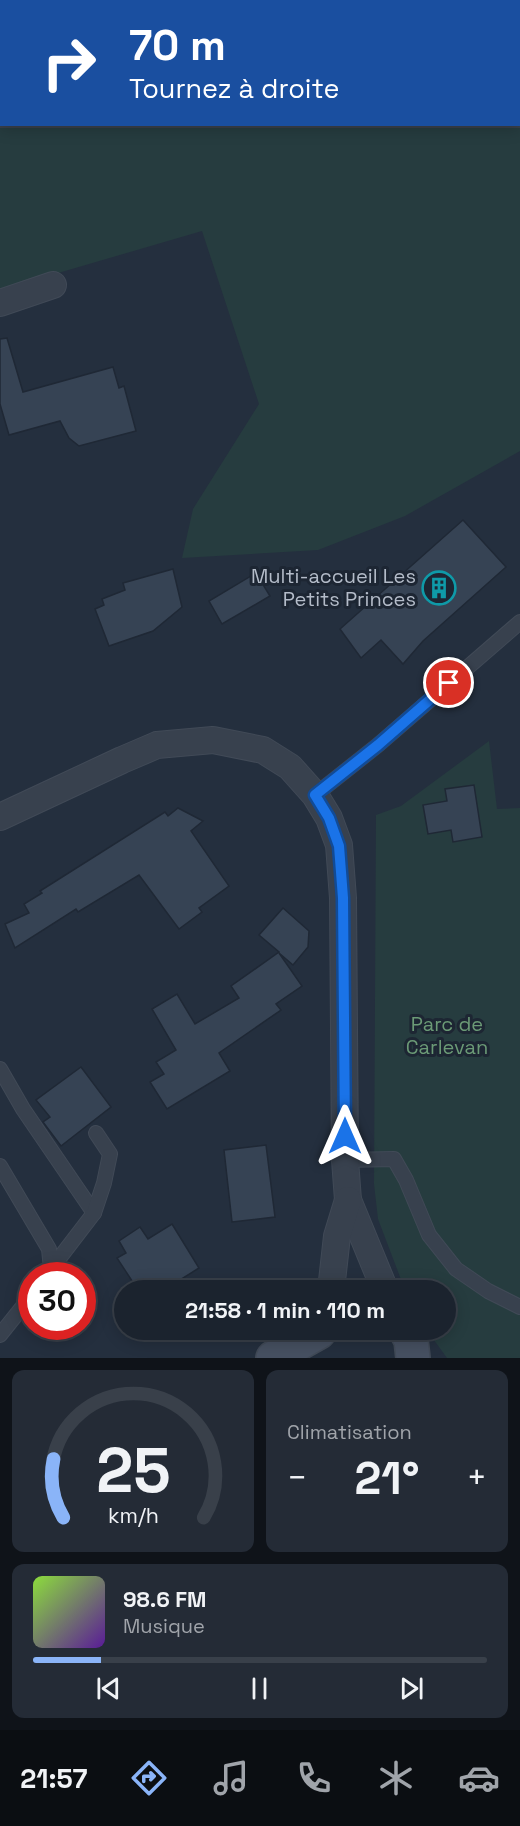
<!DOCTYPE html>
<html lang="fr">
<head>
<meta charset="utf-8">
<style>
  body { margin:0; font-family:"Space Grotesk",sans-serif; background:#242b36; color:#f1f3f6; height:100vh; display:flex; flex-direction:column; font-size:22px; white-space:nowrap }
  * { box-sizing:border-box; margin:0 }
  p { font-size:20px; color:#a0a4aa }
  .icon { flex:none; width:33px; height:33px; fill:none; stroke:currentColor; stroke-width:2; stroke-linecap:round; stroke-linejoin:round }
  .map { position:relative; height:1358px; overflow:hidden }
  .side { display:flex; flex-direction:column; gap:12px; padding:12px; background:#0f1319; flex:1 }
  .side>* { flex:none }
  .hud { position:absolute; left:0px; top:0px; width:520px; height:126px; box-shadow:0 3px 15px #0003,0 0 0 2px #39404a; background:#1a4fa0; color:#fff; overflow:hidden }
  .speed { position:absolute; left:18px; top:1262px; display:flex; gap:12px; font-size:30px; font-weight:700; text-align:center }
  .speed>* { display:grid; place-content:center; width:78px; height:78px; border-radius:50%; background:#1b232e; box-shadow:0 3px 15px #0003,0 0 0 2px #39404a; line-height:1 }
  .speed .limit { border:9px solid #d22; background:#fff; color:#111 }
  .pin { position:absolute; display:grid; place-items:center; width:51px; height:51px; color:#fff; margin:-26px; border:3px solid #fff; border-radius:50%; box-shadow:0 2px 6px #0007 }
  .me { position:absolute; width:66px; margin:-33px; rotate:0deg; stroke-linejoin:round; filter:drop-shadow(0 0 4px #0008) }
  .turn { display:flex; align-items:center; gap:21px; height:126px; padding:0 30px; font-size:27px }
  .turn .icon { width:78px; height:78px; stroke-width:2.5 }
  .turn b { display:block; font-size:42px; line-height:51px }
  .big { font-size:45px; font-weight:600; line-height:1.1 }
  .side .card { flex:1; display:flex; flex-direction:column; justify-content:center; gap:9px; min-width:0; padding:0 21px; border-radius:12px; background:#242b36 }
  .side .dial { align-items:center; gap:0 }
  .dial svg { height:156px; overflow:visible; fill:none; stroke:#39404a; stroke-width:7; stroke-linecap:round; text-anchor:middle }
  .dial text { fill:#f1f3f6; stroke:none }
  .song { display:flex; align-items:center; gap:18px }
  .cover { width:72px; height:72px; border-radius:9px; background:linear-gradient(135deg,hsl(90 70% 55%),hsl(270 70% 35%)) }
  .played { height:6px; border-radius:3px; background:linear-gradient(90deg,#8ab4f8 15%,#39404a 15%) }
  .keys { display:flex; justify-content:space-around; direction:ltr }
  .heat { display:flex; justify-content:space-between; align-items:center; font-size:33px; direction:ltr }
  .side .tiles { flex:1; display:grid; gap:12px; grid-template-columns:1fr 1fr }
  .card:last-child { grid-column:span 2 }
  .trip { position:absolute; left:114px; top:1280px; width:342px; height:60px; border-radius:30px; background:#1b232e; box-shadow:0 3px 15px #0003,0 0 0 2px #39404a; font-weight:600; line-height:60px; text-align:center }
  .dock { display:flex; height:96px; justify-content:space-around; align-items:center; background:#0b0e12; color:#a0a4aa }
  .dock .icon { width:42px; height:42px }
  .dock .active { color:#8ab4f8 }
  .dock b { font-size:27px; color:#f1f3f6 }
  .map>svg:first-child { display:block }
  .green { fill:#263c3f; fill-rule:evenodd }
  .building { fill:#364354; stroke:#1f2835; stroke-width:1.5 }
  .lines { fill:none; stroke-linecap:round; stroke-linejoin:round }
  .service-casing { stroke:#414a57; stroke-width:16 }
  .minor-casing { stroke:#414a57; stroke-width:28 }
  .secondary-casing { stroke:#414a57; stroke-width:36 }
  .path { stroke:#3f5557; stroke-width:4; stroke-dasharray:4.5 4.5; stroke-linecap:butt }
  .service { stroke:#38414e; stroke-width:14 }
  .minor { stroke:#38414e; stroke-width:26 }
  .secondary { stroke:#465061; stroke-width:33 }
  .route-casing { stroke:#114b97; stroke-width:15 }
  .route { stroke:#1a73e8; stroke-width:10 }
  .labels { text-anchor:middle; stroke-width:6; stroke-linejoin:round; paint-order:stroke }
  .poi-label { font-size:20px; fill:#b4bcc9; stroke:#1d2633; text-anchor:end }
  .park-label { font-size:20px; fill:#6b9a76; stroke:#1d2633 }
</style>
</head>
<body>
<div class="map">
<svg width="520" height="1358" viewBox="0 0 520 1358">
  <rect width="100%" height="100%" fill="#242f3e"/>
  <!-- green -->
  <g class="green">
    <path d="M0 0H520V451L405 516 318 550 182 558 193 509 259 404 202 231 0 290ZM2 2H519V124H2Z"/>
    <path d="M489 741 497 809 520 808V1358H447L426 1329H446V1290H405L378 1219 374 1184 376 815 401 806Z"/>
  </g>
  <!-- building -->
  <g class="building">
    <path d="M7 338 23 392 113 367 119 388 124 386 136 431 79 446 69 438 60 421 9 435 0 404V339Z"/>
    <path d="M463 520 506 567 423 641 403 664 381 640 361 658 340 629Z"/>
    <path d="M173 569 182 607 153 631 109 646 95 609 104 605 102 599 125 590 123 583Z"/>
    <path d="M256 573 270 596 222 624 209 601Z"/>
    <path d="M474 785 482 837 453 842 451 830 428 834 423 805 447 801 445 789Z"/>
    <path d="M178 808 203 821 191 831 229 886 199 908 202 912 179 929 139 875 78 912 76 909 15 948 5 924 29 913 24 904 42 893 40 891 165 812 168 816Z"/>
    <path d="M283 908 309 931 308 947 293 965 279 953 302 986 276 1004 281 1010 219 1053 230 1071 167 1109 150 1082 164 1074 156 1062 176 1050 152 1009 177 994 195 1024 239 998 231 986 279 952 259 935Z"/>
    <path d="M81 1067 111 1107 61 1146 43 1122 50 1117 36 1100Z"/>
    <path d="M266 1145 275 1217 232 1222 224 1150Z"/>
    <path d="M172 1224 199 1268 164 1290H138L117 1258 126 1253 119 1241 140 1227 148 1239Z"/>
  </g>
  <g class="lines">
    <!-- service casing -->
    <g class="service-casing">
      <g id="service">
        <path d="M315 795 378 745 520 622"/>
        <path d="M0 1069 23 1109 94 1213"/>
        <path d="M345 1160 394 1159 406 1180 429 1235 456 1269 488 1291 520 1307"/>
        <path d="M0 1166 49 1249 51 1269 50 1271"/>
        <path d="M51 1269 94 1213 104 1183 110 1154 96 1133"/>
        <path d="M0 1335 32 1295"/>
      </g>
    </g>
    <!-- minor casing -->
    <g class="minor-casing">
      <g id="minor">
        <path d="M0 303 53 285"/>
        <path d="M0 817 122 760 157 745 213 740 263 750 290 767 315 795 329 818 339 845 343 898 345 1160 348 1200 385 1290"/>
        <path d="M331 1290 337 1236 348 1200"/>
      </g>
    </g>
    <!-- secondary casing -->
    <g class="secondary-casing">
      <g id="secondary">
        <path d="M405 1329 411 1340 413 1358"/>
        <path d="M273 1358 319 1332"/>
      </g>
    </g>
    <!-- path -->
    <g class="path">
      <path d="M190 2 194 0"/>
      <path d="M0 49H2"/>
    </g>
    <!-- service -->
    <use href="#service" class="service"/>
    <!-- minor -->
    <use href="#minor" class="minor"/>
    <!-- secondary -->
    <use href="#secondary" class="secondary"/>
  </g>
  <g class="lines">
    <!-- route casing -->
    <g class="route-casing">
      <path id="route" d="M345 1136 343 898 339 846 329 818 315 795 378 745 449 683"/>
    </g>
    <!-- route -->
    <use href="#route" class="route"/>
  </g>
  <!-- icons -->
  <defs>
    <g id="building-ring" transform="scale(1.725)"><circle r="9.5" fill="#1d2633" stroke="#0f9aa8" stroke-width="1.5"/><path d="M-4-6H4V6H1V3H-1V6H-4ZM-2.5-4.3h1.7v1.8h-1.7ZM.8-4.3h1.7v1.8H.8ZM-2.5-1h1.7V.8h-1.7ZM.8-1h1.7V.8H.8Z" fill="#0f9aa8"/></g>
  </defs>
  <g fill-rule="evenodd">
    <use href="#building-ring" x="439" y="588"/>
  </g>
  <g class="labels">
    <!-- poi labels -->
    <g class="poi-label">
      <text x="416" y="583">Multi-accueil Les<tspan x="416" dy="23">Petits Princes</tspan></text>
    </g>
    <!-- park labels -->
    <g class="park-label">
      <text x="447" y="1031">Parc de<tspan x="447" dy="23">Carlevan</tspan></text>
    </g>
  </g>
</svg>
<div class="speed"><div class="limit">30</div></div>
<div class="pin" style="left:449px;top:683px;background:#d93025"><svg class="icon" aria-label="arrive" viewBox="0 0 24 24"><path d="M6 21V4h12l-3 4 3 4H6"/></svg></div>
<svg class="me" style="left:345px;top:1136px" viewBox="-20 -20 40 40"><path d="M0-17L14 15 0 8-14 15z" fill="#1a73e8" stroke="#fff" stroke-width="4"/></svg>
<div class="trip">21:58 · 1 min · 110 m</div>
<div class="hud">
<div class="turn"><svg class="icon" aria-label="right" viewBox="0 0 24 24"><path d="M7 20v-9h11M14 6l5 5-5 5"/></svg><div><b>70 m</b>Tournez à droite</div></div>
</div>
</div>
<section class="side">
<div class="tiles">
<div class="card dial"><svg viewBox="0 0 100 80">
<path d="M14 69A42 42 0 1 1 86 69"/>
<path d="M14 69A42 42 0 0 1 9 39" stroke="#8ab4f8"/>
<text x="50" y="56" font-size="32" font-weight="700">25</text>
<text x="50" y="72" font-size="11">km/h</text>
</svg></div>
<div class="card"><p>Climatisation</p>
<div class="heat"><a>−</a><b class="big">21°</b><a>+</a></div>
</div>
<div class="card">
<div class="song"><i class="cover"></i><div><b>98.6 FM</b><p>Musique</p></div></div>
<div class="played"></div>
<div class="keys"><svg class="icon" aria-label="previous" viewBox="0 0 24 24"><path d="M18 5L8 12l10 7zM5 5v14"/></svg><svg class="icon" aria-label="pause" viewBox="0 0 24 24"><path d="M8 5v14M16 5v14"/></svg><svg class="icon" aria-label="next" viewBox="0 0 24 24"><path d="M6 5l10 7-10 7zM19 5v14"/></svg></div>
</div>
</div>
</section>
<nav class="dock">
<b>21:57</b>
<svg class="icon active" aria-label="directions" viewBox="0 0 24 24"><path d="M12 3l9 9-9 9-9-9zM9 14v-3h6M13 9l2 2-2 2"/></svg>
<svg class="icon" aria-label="music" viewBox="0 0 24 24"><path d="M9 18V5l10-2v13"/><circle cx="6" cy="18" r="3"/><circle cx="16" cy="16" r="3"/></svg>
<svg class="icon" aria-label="phone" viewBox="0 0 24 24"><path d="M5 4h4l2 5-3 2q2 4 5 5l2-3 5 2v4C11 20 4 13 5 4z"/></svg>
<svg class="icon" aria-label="climate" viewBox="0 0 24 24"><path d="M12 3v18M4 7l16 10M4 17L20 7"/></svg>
<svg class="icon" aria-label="car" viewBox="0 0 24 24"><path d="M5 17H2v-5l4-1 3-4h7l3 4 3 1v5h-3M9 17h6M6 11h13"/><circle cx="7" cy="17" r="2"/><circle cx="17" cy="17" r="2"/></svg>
</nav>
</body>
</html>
